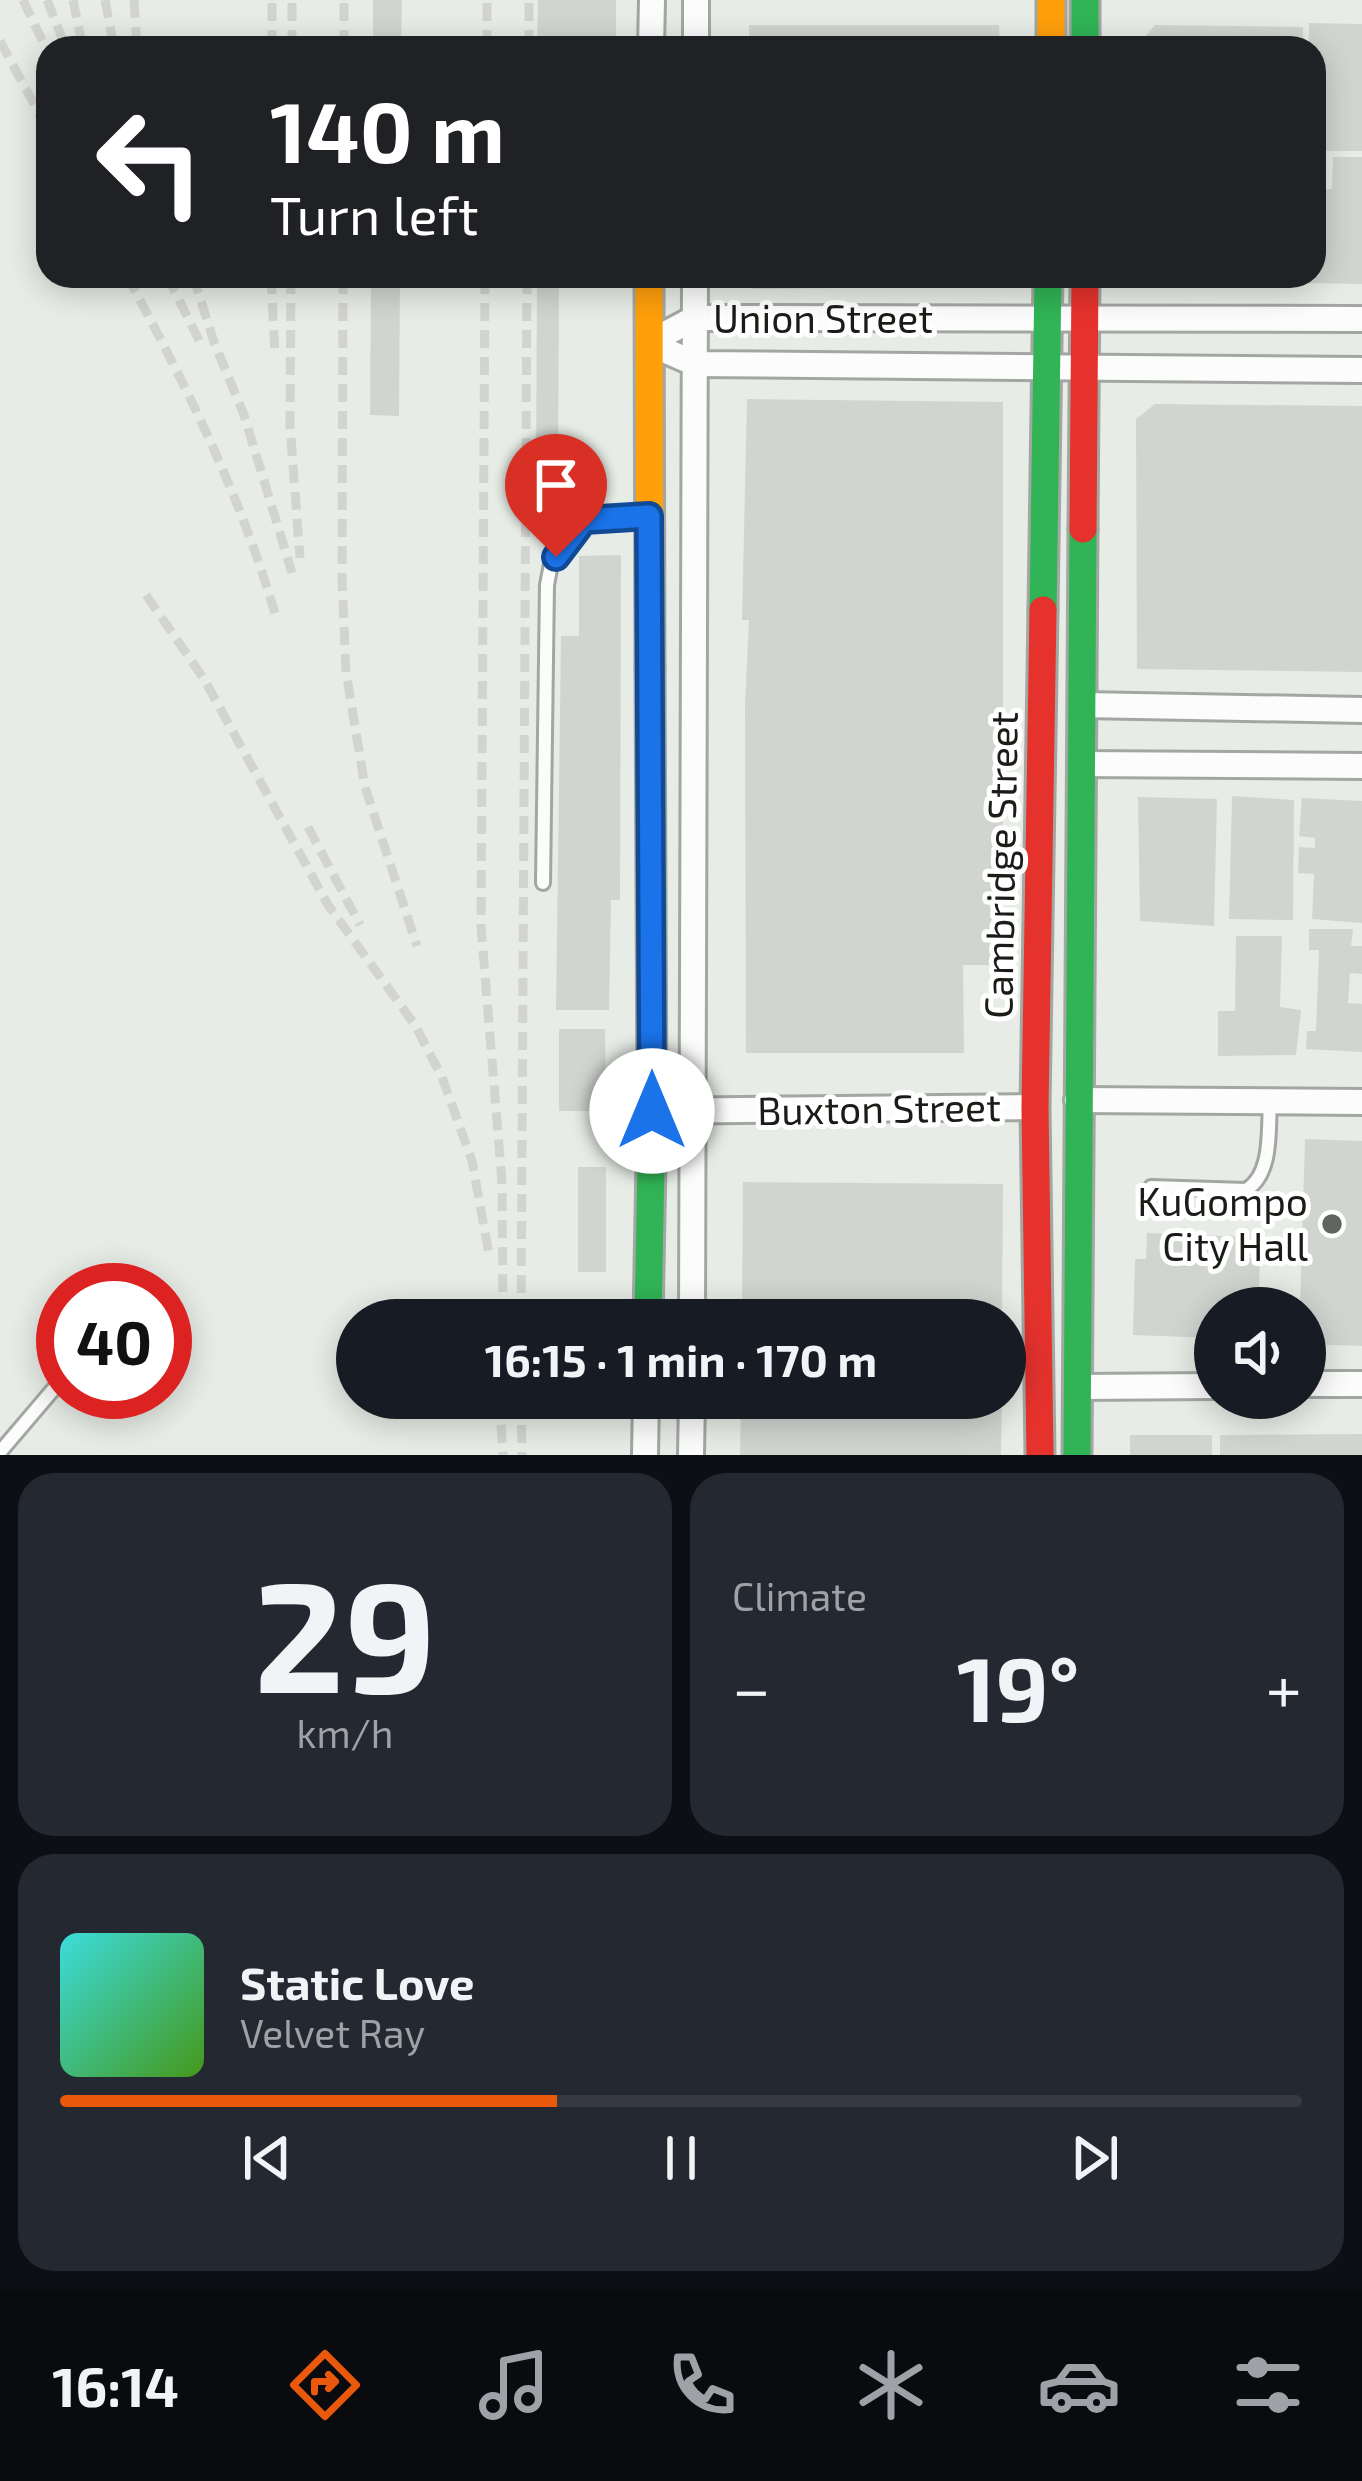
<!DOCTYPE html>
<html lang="en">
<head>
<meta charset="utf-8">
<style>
  body { margin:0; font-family:"Exo 2",sans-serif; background:#242831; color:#f1f3f6; height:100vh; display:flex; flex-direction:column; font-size:45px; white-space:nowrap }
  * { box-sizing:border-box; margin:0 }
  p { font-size:39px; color:#9ea1a6 }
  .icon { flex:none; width:66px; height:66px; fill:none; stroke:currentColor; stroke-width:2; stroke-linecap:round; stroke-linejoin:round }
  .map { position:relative; height:1455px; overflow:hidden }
  .side { display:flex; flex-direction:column; gap:18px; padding:18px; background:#0d0f14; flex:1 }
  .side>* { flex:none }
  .hud { position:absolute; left:36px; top:36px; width:1290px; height:252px; border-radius:36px; box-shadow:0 6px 30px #0003; background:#202124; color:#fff; overflow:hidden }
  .buttons { position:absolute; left:1194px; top:1287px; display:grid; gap:24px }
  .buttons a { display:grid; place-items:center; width:132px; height:132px; border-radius:50%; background:#171b24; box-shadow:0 6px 30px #0003; font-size:60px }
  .speed { position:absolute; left:36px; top:1263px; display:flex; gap:24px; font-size:60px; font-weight:700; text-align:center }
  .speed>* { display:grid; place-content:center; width:156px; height:156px; border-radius:50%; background:#171b24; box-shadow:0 6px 30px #0003; line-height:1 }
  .speed .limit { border:18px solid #d22; background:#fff; color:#111 }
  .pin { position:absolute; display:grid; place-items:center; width:102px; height:102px; color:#fff; margin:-123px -51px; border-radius:50% 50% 50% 0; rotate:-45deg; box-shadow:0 0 12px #0007 }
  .pin .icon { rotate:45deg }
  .me { position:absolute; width:132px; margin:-66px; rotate:0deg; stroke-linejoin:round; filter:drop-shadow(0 0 9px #0008) }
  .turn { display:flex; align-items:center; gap:42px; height:252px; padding:0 36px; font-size:54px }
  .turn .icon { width:156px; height:156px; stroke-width:2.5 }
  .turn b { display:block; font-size:84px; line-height:102px }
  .big { font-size:90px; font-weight:700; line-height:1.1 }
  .side .widget { flex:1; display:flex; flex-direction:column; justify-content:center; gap:18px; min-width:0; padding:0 42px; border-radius:36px; background:#242831 }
  .side .dial { align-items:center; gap:0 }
  .dial b { font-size:156px; line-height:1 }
  .song { display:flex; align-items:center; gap:36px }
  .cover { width:144px; height:144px; border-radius:18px; background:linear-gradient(135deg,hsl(180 70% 55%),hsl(100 70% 35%)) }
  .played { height:12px; border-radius:6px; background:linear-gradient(90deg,#ea580c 40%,#363941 40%) }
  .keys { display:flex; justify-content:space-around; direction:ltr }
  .heat { display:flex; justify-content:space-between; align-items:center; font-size:66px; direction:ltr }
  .side .tiles { flex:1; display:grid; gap:18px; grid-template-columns:1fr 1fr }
  .widget:last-child { grid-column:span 2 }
  .trip { position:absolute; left:336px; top:1299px; width:690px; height:120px; border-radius:60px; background:#171b24; box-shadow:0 6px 30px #0003; font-weight:700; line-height:120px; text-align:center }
  .tab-bar { display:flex; height:192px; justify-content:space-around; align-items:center; background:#090b0e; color:#9ea1a6 }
  .tab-bar .icon { width:84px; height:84px }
  .tab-bar .current { color:#ea580c }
  .tab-bar b { font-size:54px; color:#f1f3f6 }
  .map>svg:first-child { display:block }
  .building { fill:#d1d5d0 }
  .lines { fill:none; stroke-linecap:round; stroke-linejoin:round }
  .lane-casing { stroke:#a3a7a2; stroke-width:18 }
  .street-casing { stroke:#a3a7a2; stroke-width:30 }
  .fast-casing { stroke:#a3a7a2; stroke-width:33 }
  .slow-casing { stroke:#a3a7a2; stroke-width:33 }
  .jam-casing { stroke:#a3a7a2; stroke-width:33 }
  .lane { stroke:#fbfcfb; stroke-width:12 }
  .street { stroke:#fbfcfb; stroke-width:24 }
  .fast { stroke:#30b455; stroke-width:27 }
  .slow { stroke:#ff9f0a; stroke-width:27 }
  .jam { stroke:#e5322d; stroke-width:27 }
  .rail { stroke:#d3d4d2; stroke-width:9; stroke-dasharray:18 9; stroke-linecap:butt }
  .route-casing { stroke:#114b97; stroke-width:30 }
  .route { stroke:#1a73e8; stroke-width:21 }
  .poi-dot { fill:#61655f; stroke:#fff; stroke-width:4.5 }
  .labels { text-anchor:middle; stroke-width:10; stroke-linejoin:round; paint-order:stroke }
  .street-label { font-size:39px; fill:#191c17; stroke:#fff }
  .poi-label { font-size:39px; fill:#191c17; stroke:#fff; text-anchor:end }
</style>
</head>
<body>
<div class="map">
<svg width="1362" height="1455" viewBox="0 0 1362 1455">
  <rect width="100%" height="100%" fill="#e7ece6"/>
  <!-- building -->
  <g class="building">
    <path d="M373 0H402L401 48H373Z"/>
    <path d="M538 0H616V48H537Z"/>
    <path d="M1309 23 1362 24V151H1314V48H1309Z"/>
    <path d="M749 25H999L1000 48H749Z"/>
    <path d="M1155 25 1303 27V48H1142V40Z"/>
    <path d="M1333 157H1362V284L1308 283V276H1314V189H1332Z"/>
    <path d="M371 276H400L399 416 370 415Z"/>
    <path d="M537 276H559L558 476H536Z"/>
    <path d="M753 276H919V287L753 289Z"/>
    <path d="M924 276H1007V284L924 286Z"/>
    <path d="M1141 276H1224V286H1151Z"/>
    <path d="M1229 276H1306V284L1228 280Z"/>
    <path d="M747 399 1003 402V965H963L964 1053H746L745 706 749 620H742Z"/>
    <path d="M1155 404 1362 406V672L1137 669 1136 419Z"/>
    <path d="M621 555 620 900H611L609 1010H556L561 636H579V556Z"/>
    <path d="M1232 796 1294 800 1293 920 1229 919Z"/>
    <path d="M1138 797 1217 799 1214 926 1140 921Z"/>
    <path d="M1302 798 1362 801V923L1312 919 1314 874 1298 873 1299 847 1315 848V838L1299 836Z"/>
    <path d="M1309 929H1353L1351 946H1362V974L1350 973 1348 1003 1362 1004V1052L1306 1049 1307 1031H1316L1319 950H1309Z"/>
    <path d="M1236 936H1282L1280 1007 1301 1010 1296 1055 1218 1056V1011H1235Z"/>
    <path d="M559 1029H605L606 1111H559Z"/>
    <path d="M1305 1139 1362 1141V1346L1305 1344V1308H1300Z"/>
    <rect x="578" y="1167" width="28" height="105"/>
    <path d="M743 1182 1003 1184 1002 1320H742Z"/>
    <path d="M1147 1233 1246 1237 1245 1258 1260 1259 1259 1289 1276 1290V1308H1215V1338L1133 1335 1135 1259H1146Z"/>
    <path d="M741 1398H1002L1001 1455H740Z"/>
    <path d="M1362 1434V1455H1220V1435Z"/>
    <rect x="1130" y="1435" width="82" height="20"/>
  </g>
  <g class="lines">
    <!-- lane casing -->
    <g class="lane-casing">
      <g id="lane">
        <path d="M543 883 547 585 551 564 584 520 648 516"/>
        <path d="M1151 1187 1246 1190C1273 1174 1268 1129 1270 1102"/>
        <path d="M0 1452 63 1378"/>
      </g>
    </g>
    <!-- street casing -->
    <g class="street-casing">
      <g id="street">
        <path d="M696 0V48"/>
        <path d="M651 48 652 0"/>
        <path d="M648 343 695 318 1362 319"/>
        <path d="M648 343 696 364 1362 370"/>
        <path d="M1083 705 1362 710"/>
        <path d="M1081 764 1362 766"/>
        <path d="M1077 1100 1362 1102"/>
        <path d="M652 1111 1035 1107"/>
        <path d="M692 1320 695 276"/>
        <path d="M1305 1384H1362"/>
        <path d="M1078 1387 1215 1386"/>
        <path d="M645 1455 646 1398"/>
        <path d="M691 1455 692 1398"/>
      </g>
    </g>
    <!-- fast casing -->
    <g class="fast-casing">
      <g id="fast">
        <path d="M1085 0V48"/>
        <path d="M1043 610 1048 276"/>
        <path d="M648 1320 652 1111 650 669"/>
        <path d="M1077 1455 1083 529"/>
      </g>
    </g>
    <!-- slow casing -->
    <g class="slow-casing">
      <g id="slow">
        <path d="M1051 0V48"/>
        <path d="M649 276 650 669"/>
      </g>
    </g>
    <!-- jam casing -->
    <g class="jam-casing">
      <g id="jam">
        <path d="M1083 529 1085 276"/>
        <path d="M1040 1455 1035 1107 1043 610"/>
      </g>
    </g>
    <!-- lane -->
    <use href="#lane" class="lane"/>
    <!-- street -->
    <use href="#street" class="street"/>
    <!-- fast -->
    <use href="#fast" class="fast"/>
    <!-- slow -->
    <use href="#slow" class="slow"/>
    <!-- jam -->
    <use href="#jam" class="jam"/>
    <!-- rail -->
    <g class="rail">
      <path d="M23 0 48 53"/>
      <path d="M47 0 66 48"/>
      <path d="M73 0 83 48"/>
      <path d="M105 0 114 48"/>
      <path d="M134 0 137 48"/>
      <path d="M0 41 48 130"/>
      <path d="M272 48V0"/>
      <path d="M292 48V0"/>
      <path d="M344 48V0"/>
      <path d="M487 48V0"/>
      <path d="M529 48V0"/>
      <path d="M127 276C187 387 241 496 276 617"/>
      <path d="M167 276 202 346"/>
      <path d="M193 276 214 342 244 415 292 573"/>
      <path d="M271 276 275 355"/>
      <path d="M291 276 290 425 300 558"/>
      <path d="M343 276 342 579 346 672 365 787 417 946"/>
      <path d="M485 276 481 926 502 1182 503 1320"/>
      <path d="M146 595 204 679 328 905 415 1025 442 1077 472 1161 489 1254"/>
      <path d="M308 827 360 925"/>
      <path d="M521 1320 527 276"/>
      <path d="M499 1398 503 1455"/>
      <path d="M521 1398 522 1455"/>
    </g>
  </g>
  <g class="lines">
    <!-- route casing -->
    <g class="route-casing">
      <path id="route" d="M556 557 584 520 649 516 652 1111"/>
    </g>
    <!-- route -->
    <use href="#route" class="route"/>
  </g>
  <!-- markers -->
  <circle class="poi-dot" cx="1332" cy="1224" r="12"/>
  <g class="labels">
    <!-- street labels -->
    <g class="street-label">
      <text x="823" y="333">Union Street</text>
      <text transform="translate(1001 865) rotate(-89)" y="14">Cambridge Street</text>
      <text transform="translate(879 1109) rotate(-1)" y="14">Buxton Street</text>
    </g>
    <!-- poi labels -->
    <g class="poi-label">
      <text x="1308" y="1216">KuGompo<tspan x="1308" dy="45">City Hall</tspan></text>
    </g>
  </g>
</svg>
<div class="buttons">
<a><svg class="icon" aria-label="sound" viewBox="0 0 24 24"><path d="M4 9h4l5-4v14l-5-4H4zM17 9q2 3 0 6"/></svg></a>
</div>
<div class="speed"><div class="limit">40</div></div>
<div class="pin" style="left:556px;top:557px;background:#d93025"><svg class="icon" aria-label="arrive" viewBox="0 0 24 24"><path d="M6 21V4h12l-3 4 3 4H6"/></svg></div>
<svg class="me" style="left:652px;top:1111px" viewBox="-20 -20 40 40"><circle r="19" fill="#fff"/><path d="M0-13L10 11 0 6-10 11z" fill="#1a73e8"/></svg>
<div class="trip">16:15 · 1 min · 170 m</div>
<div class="hud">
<div class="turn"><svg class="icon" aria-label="left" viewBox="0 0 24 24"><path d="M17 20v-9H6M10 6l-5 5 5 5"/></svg><div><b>140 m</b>Turn left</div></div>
</div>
</div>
<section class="side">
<div class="tiles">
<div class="widget dial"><b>29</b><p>km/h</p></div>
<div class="widget"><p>Climate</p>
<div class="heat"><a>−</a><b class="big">19°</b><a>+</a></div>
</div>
<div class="widget">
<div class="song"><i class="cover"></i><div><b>Static Love</b><p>Velvet Ray</p></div></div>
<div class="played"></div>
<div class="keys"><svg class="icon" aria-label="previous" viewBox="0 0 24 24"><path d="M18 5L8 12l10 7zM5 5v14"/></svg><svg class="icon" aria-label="pause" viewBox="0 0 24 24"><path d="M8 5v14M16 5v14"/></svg><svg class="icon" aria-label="next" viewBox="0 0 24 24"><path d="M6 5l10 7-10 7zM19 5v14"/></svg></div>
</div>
</div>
</section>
<nav class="tab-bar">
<b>16:14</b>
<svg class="icon current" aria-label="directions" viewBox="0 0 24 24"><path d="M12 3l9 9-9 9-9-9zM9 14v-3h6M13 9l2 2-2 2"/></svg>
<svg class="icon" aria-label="music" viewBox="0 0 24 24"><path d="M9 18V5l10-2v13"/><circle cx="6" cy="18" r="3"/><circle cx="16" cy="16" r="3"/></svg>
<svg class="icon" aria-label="phone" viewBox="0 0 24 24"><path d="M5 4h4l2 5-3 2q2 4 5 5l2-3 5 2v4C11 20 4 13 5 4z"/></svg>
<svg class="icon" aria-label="climate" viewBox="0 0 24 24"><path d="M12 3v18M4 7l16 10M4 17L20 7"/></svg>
<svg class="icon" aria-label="car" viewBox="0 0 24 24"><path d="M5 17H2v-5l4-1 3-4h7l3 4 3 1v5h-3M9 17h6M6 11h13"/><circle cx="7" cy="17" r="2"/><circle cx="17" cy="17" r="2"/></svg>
<svg class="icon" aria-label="filters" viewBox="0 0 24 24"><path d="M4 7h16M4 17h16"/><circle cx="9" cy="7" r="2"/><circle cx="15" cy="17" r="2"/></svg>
</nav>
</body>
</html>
